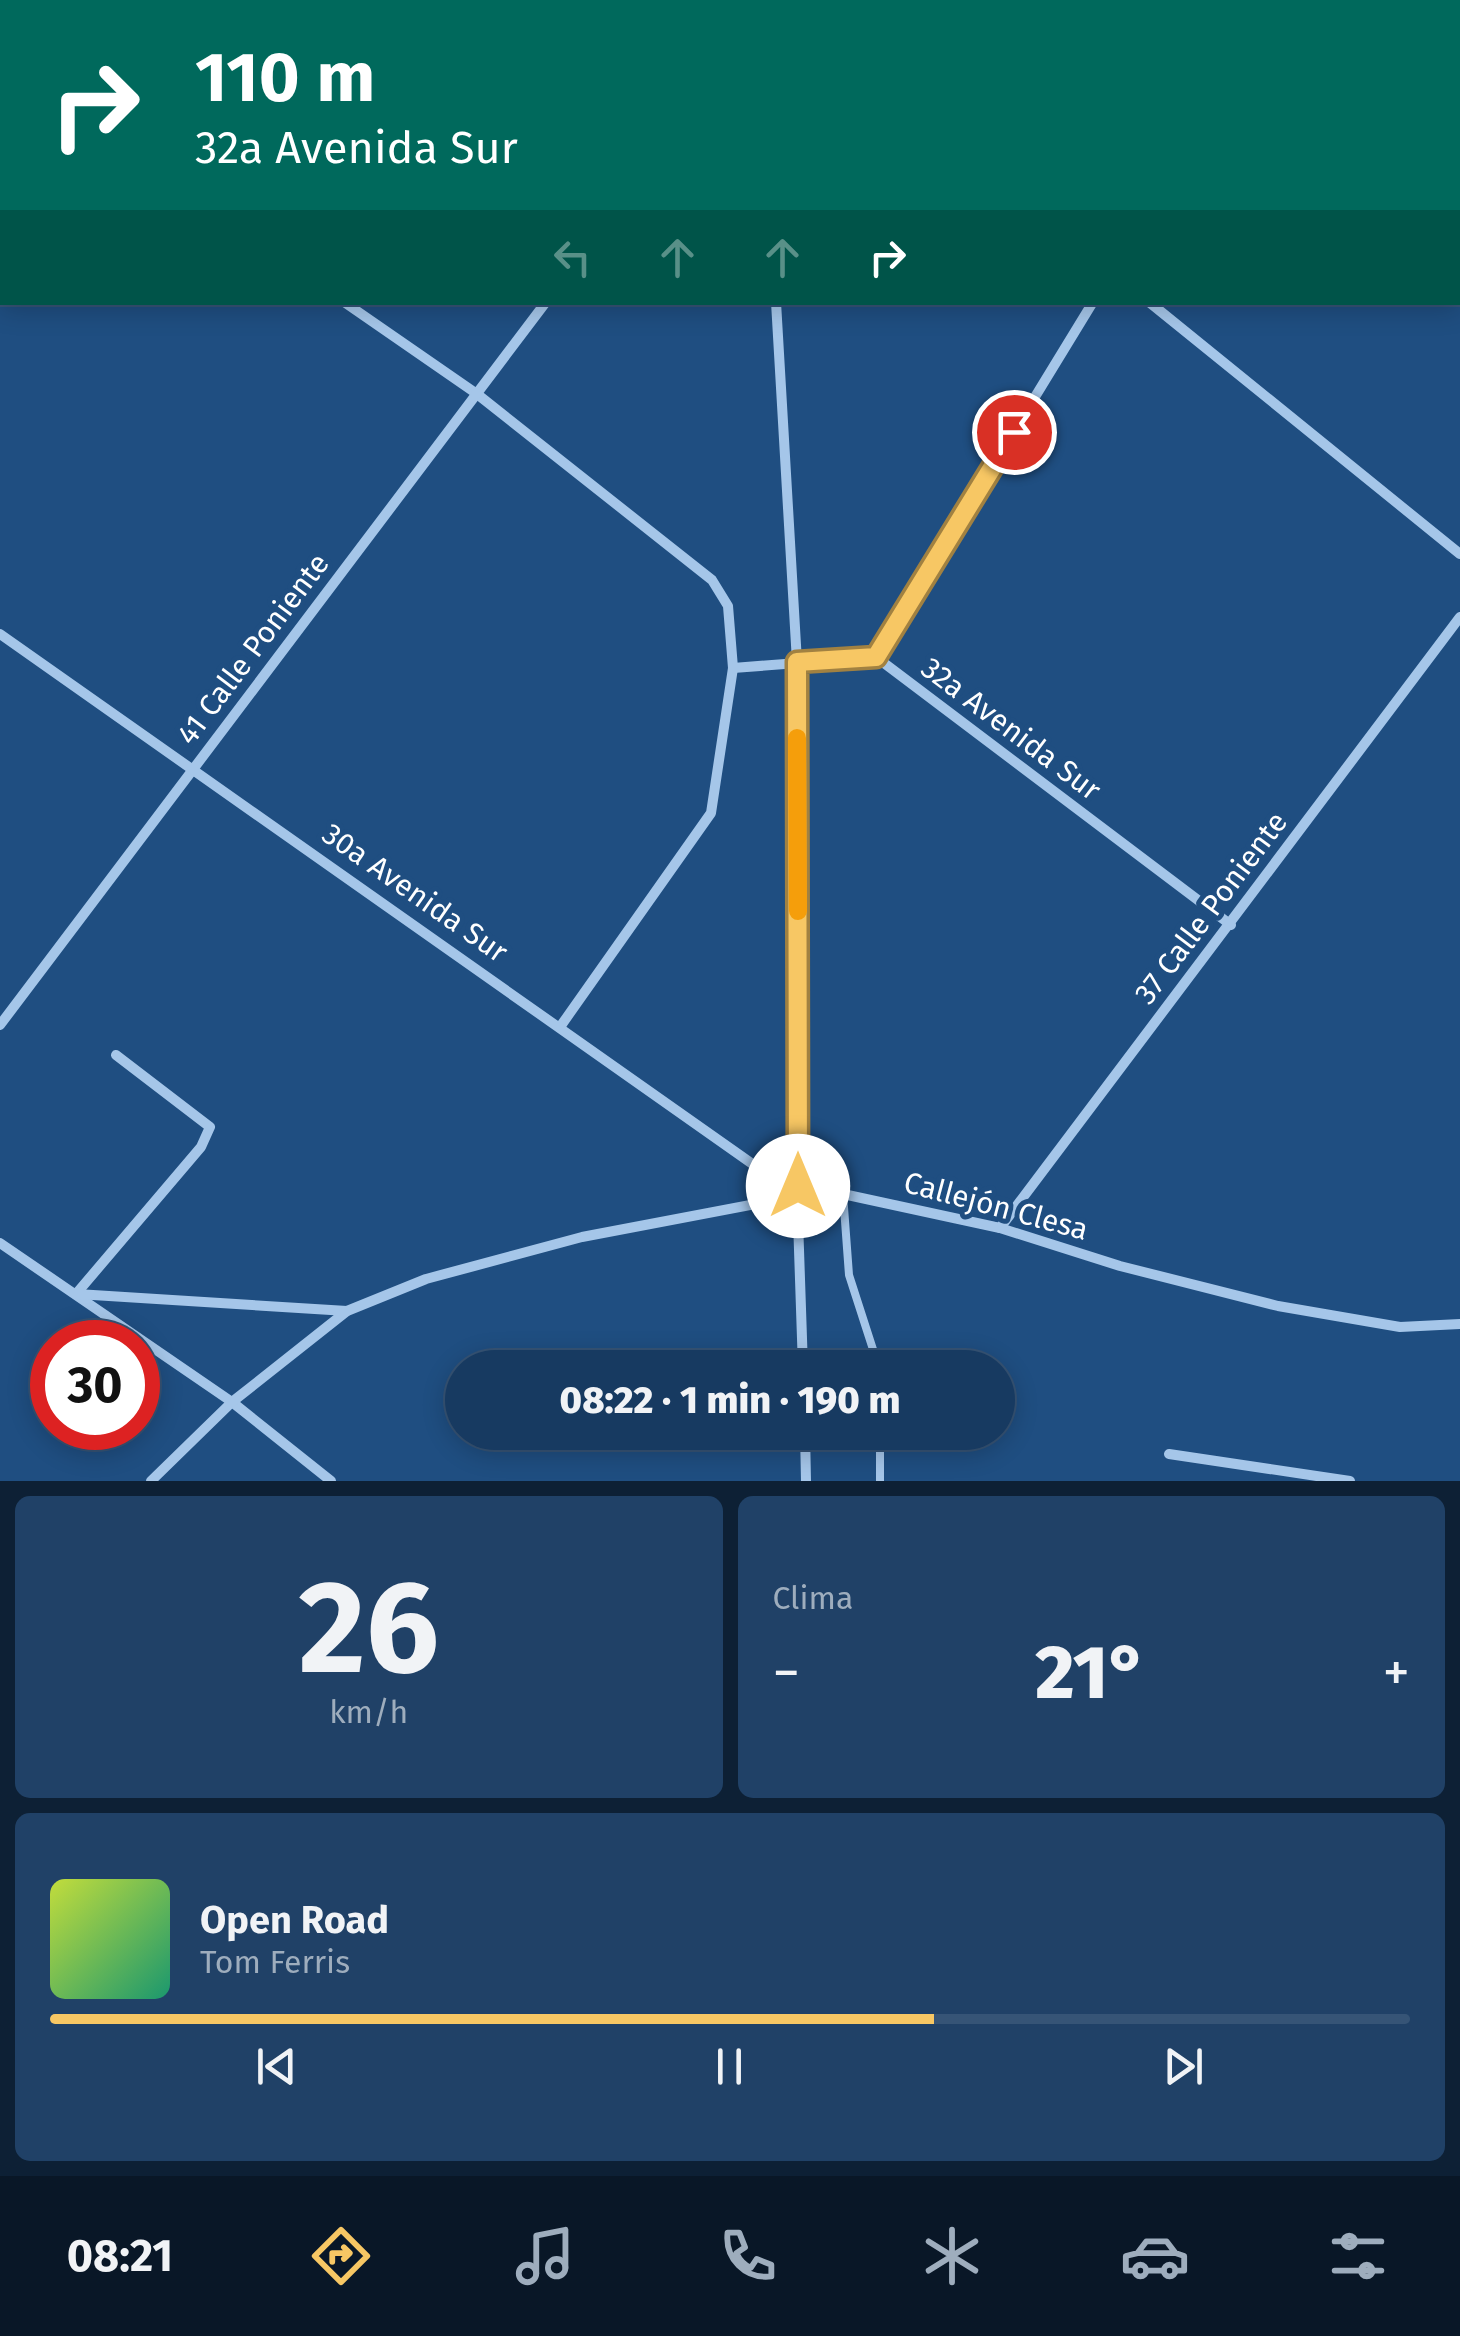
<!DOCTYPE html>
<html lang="es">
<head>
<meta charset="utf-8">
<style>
  body { margin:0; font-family:"Fira Sans",sans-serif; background:#204167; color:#f1f3f6; height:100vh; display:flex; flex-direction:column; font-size:38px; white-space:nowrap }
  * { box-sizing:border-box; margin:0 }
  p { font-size:32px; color:#9eadbd }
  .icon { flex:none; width:55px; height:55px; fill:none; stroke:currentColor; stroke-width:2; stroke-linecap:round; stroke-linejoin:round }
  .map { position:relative; height:1481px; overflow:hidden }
  .sheet { display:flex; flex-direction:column; gap:15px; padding:15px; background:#0d2035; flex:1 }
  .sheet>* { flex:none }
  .hud { position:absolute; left:0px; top:0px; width:1460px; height:305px; box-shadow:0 5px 25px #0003,0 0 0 2px #365476; background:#00695c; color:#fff; overflow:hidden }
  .speed { position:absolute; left:30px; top:1320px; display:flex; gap:20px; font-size:50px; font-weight:700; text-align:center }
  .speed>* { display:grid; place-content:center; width:130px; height:130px; border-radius:50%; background:#173a61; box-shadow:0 5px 25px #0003,0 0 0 2px #365476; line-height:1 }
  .speed .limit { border:15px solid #d22; background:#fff; color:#111 }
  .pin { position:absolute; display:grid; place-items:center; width:85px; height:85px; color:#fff; margin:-42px; border:5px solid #fff; border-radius:50%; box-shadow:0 2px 10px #0007 }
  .me { position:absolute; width:110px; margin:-55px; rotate:0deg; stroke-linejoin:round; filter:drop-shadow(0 0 8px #0008) }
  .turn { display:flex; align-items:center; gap:35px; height:210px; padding:0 30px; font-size:45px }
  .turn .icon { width:130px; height:130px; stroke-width:2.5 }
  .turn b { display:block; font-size:70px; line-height:85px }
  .lanes { display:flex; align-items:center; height:95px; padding:0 30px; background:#0003; justify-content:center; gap:50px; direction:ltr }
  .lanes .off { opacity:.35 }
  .big { font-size:75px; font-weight:800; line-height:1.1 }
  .sheet .widget { flex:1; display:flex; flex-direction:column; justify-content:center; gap:15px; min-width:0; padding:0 35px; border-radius:15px; background:#204167 }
  .sheet .dial { align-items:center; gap:0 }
  .dial b { font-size:130px; line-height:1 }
  .song { display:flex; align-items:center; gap:30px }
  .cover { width:120px; height:120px; border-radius:15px; background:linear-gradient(135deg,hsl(70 70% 55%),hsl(160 70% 35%)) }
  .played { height:10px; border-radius:5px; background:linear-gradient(90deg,#f7c764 65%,#365476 65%) }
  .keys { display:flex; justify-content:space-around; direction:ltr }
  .heat { display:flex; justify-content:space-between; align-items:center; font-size:55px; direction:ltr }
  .sheet .tiles { flex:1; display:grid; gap:15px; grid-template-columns:1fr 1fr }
  .widget:last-child { grid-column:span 2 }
  .trip { position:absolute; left:445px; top:1350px; width:570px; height:100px; border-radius:50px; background:#173a61; box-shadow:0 5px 25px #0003,0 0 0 2px #365476; font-weight:800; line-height:100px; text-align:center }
  .dock { display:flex; height:160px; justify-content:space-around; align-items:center; background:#091727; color:#9eadbd }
  .dock .icon { width:70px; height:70px }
  .dock .on { color:#f7c764 }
  .dock b { font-size:45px; color:#f1f3f6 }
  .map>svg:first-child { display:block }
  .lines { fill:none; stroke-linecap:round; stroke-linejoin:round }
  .lane { stroke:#a5c6e9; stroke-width:8 }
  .street { stroke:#a5c6e9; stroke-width:10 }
  .primary { stroke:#e7f1fe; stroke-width:25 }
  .route-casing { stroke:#a18141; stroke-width:25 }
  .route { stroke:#f7c764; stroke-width:18 }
  .slow { stroke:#f59e0b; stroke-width:18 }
  .labels { text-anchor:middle; stroke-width:10; stroke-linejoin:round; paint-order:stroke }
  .street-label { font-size:30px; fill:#fff; stroke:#1f4e81 }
</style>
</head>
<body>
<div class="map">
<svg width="1460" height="1481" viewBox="0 0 1460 1481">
  <rect width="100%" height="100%" fill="#1f4e81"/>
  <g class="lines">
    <!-- lane -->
    <g class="lane">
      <path d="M843 1194 849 1275 879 1368"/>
      <path d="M880 1432V1481"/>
    </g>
    <!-- street -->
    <g class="street">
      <path d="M734 0 738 2"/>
      <path d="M760 0V2"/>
      <path d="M139 2 141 0"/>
      <path d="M770 2 771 0"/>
      <path d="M1337 2 1339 0"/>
      <path d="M0 65 2 67"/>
      <path d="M0 192 2 189"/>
      <path d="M344 302 477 394 712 580 728 606 733 668 711 813 560 1027"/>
      <path d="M776 302 797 662 798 1220 803 1368"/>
      <path d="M1149 302 1460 554"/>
      <path d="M0 634 798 1196"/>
      <path d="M876 657 1093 302"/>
      <path d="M733 668 876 657 1231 925"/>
      <path d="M0 1025 546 302"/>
      <path d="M1000 1228 1460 617"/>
      <path d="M0 1243 232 1402 331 1481"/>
      <path d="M76 1294 201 1147 210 1127 116 1055"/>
      <path d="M77 1294 347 1311"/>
      <path d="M805 1432 806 1481"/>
      <path d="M1169 1454 1350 1481"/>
      <path d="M151 1481 232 1402 347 1311 426 1279 582 1237 798 1196 843 1194 1000 1228 1120 1266 1278 1306 1400 1327 1460 1324"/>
    </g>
    <!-- primary -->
    <g class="primary">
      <path d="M1400 0V2"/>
      <path d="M1458 177 1460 184"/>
    </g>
  </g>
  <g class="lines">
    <!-- route casing -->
    <g class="route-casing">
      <path id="route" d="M798 1186 797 662 876 657 1014 432"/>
    </g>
    <!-- route -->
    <use href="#route" class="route"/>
    <!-- slow -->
    <path class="slow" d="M797 738 798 911"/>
  </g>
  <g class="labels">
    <!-- street labels -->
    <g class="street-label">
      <text transform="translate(253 649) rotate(-53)" y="10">41 Calle Poniente</text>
      <text transform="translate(1011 729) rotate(37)" y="10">32a Avenida Sur</text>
      <text transform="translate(415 893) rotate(35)" y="10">30a Avenida Sur</text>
      <text transform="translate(1211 908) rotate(-53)" y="10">37 Calle Poniente</text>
      <text transform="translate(996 1206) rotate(15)" y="10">Callejón Clesa</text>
    </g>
  </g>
</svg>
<div class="speed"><div class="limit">30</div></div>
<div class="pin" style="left:1014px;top:432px;background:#d93025"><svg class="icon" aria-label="arrive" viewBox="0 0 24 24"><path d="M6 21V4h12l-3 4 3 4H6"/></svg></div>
<svg class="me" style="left:798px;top:1186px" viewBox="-20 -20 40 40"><circle r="19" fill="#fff"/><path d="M0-13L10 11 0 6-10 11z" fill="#f7c764"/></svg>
<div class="trip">08:22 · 1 min · 190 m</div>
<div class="hud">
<div class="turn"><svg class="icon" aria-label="right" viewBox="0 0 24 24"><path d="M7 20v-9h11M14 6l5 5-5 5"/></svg><div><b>110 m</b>32a Avenida Sur</div></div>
<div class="lanes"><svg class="icon off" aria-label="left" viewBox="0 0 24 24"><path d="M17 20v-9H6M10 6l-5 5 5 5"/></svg><svg class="icon off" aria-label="ahead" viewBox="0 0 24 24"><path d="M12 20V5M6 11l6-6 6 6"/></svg><svg class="icon off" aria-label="ahead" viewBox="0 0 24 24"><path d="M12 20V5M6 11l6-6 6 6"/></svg><svg class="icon" aria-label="right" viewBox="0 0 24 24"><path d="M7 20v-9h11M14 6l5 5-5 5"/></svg></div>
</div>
</div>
<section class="sheet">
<div class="tiles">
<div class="widget dial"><b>26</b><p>km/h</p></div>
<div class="widget"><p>Clima</p>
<div class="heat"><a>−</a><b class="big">21°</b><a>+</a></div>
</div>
<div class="widget">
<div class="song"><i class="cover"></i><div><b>Open Road</b><p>Tom Ferris</p></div></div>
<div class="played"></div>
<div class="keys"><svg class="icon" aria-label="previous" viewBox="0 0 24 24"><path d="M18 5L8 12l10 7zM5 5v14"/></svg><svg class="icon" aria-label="pause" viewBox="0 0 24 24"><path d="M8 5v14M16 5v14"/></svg><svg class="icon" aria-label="next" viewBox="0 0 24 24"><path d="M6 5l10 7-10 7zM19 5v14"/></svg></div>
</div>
</div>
</section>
<nav class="dock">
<b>08:21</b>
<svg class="icon on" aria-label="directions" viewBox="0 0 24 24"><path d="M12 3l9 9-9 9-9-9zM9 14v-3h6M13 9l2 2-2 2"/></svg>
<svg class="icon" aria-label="music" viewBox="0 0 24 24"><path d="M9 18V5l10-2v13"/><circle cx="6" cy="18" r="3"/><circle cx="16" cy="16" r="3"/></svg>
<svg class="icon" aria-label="phone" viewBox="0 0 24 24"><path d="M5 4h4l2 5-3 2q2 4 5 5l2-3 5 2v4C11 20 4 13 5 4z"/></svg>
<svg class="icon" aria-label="climate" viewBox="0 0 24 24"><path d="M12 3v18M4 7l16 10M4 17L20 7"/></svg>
<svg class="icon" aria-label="car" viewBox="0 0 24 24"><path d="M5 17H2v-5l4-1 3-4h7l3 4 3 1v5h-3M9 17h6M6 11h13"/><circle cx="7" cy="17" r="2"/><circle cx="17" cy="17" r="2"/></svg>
<svg class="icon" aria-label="filters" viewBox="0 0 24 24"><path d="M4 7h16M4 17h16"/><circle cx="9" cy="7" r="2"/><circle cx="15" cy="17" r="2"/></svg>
</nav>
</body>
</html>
